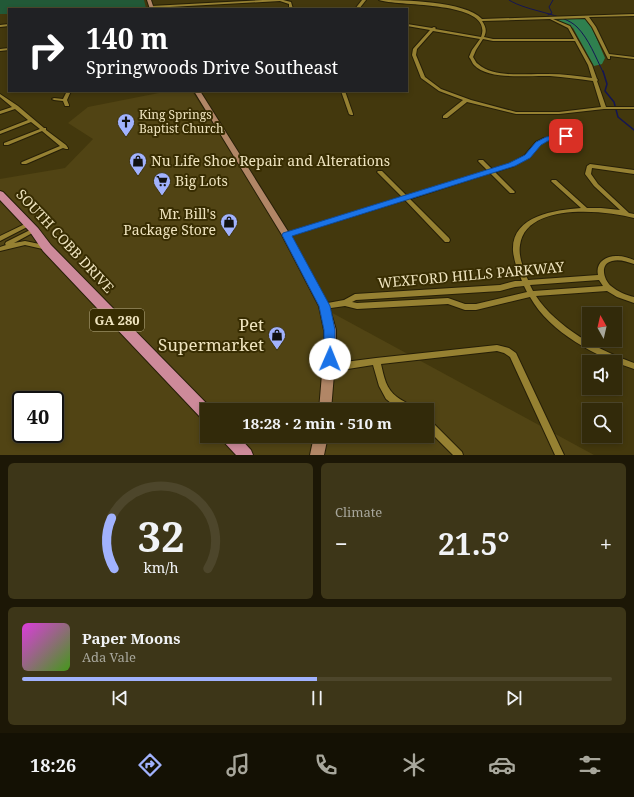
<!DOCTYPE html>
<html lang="en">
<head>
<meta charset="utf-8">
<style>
  body { margin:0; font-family:"Noto Serif",serif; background:#3d3618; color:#f1f3f6; height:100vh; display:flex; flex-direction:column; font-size:15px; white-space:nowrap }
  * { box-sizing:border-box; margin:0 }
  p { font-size:13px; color:#a8a79c }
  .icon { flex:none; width:22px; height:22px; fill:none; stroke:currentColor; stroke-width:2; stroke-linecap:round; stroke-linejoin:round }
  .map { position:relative; height:455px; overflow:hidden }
  .details { display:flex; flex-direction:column; gap:8px; padding:8px; background:#1c1706; flex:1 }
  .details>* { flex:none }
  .hud { position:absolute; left:8px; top:8px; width:400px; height:84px; border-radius:0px; box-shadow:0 2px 6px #0003,0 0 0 1px #4d462b; background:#202124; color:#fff; overflow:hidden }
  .needle { width:26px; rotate:352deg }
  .tools { position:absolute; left:582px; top:307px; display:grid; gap:8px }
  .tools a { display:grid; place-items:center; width:40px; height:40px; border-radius:0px; background:#322a0a; box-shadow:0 2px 6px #0003,0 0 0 1px #4d462b; font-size:20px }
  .speed { position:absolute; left:12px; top:391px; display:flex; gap:8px; font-size:20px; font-weight:700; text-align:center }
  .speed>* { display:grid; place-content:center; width:52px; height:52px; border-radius:50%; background:#322a0a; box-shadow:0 2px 6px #0003,0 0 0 1px #4d462b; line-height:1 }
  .speed .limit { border:2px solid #111; border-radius:6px; background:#fff; color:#111 }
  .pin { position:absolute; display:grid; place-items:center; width:34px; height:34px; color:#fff; margin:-17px; border-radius:8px; box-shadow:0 2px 6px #0006 }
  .me { position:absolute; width:44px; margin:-22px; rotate:1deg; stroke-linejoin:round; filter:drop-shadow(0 0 3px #0008) }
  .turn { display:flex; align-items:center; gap:14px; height:84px; padding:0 12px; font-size:18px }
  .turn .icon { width:52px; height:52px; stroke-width:2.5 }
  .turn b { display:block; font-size:28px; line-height:34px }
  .big { font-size:30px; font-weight:700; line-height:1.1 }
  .details .card { flex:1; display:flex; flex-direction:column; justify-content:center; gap:6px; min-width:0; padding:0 14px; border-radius:6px; background:#3d3618 }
  .details .dial { align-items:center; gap:0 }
  .dial svg { height:104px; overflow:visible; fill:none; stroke:#4d462b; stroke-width:7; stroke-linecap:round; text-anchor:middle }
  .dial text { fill:#f1f3f6; stroke:none }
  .song { display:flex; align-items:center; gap:12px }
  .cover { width:48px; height:48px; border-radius:6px; background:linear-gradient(135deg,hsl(300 70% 55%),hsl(100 70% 35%)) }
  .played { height:4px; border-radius:2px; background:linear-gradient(90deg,#a1b2fd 50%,#4d462b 50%) }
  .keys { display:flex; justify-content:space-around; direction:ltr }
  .heat { display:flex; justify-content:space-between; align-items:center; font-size:22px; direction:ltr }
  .details .tiles { flex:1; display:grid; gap:8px; grid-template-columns:1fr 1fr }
  .card:last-child { grid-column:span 2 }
  .trip { position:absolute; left:200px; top:403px; width:234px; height:40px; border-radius:0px; background:#322a0a; box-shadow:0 2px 6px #0003,0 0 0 1px #4d462b; font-weight:700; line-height:40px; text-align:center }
  .tabs { display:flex; height:64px; justify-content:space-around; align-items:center; background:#141104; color:#a8a79c }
  .tabs .icon { width:28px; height:28px }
  .tabs .selected { color:#a1b2fd }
  .tabs b { font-size:18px; color:#f1f3f6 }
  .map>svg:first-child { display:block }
  .built { fill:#514414; fill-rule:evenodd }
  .green { fill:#225937 }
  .forest { fill:#2f804f }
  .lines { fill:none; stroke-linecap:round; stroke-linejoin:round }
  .stream-far1 { stroke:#141554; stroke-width:1 }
  .stream { stroke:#141554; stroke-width:1.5 }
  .street-casing { stroke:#261f07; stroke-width:2 }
  .secondary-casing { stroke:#261f07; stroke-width:2 }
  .primary-casing { stroke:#261f07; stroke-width:2 }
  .street { fill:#968132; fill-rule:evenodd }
  .secondary { fill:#b18666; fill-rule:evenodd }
  .primary { fill:#cd8a9a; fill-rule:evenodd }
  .route { fill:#1a73e8; stroke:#114b97 }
  .labels { text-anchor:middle; stroke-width:4; stroke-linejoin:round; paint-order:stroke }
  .far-poi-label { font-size:12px; fill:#efe4bf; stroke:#382d02; text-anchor:start }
  .shield { fill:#382d02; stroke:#b8ad86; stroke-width:1 }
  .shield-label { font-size:13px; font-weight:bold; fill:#efe4bf }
  .poi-label { font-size:14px; fill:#efe4bf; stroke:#382d02; text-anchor:start }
  .street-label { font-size:14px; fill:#efe4bf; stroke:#382d02 }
  .near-poi-label { font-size:17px; fill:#efe4bf; stroke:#382d02; text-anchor:end }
</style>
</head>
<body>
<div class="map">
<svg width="634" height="455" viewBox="0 0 634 455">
  <rect width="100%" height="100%" fill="#43380d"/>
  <!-- built -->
  <path class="built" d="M169 91H192L282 233 325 309 594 455H0V179L65 168 93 139 68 123 88 107ZM21 400H55V434H21ZM207 410H427V436H207Z"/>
  <!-- green -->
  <path class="green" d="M0 0H144L146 8 9 9V14H0Z"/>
  <!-- forest -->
  <path class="forest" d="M584 18 592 28 605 58 602 64 594 66 573 28 555 19Z"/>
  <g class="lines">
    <!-- stream-far1 -->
    <g class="stream-far1">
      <path d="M509 0C528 12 563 13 577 27 589 39 596 58 603 72"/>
      <path d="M548 15 552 13 549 7 553 0"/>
    </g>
    <!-- stream -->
    <path class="stream" d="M603 71 607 84 605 91 614 102 618 117 634 130"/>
    <!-- street casing -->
    <g class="street-casing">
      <g id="street">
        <path d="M263 0H283L291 2 293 9H289V4L280 1 151 8 149 7 151 6Z"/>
        <path d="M362 0H366L359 9H355Z"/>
        <path d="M379 0C403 0 465 1 482 19L634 14V16L589 17 596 27 609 54 634 57V59L610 56V59H608L592 27 585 18 553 19 570 26 592 65 597 79 598 80 597 81 606 107H634V109H604L559 114H516L467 102 447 118H443V116L463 100 439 91 421 78 412 55 413 49 430 30 407 26V24L432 28 434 27 436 28 435 29 481 37C495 0 398 7 379 0ZM550 19 568 28 574 39H493L484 37C487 31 486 27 482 21ZM433 31 480 39 472 50 469 57C471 59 472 63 474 65 489 81 530 75 550 76 564 77 579 79 593 81L601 107 559 112H516L471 100 441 89 425 77 416 55 417 49ZM483 39 493 41H575L588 65 592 78C578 76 563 74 549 74 528 73 495 79 478 64 476 63 475 60 473 57L476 50Z"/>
        <path d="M9 24V26L0 27V25Z"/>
        <path d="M9 48V50L0 51V49Z"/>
        <path d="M67 91H71L67 100 69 105V106H65L63 101 54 100 52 99 54 98 63 99Z"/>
        <path d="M341 91H345L353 114V115H351L349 114Z"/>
        <path d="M0 94 18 106 44 128H46V130L66 145 68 148V149H66L63 148 26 164H22L21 163 22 162 60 146 42 131 8 145H4V143L40 129 31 122 0 134V131L28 120 15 109 0 114V111L12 107 0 97Z"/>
        <path d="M566 136H578L580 137 578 138 547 140 540 144 529 157 514 166 495 172 515 192 514 193H510L490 173 410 199 449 238 450 240 449 242H445L405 200 286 237 283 235 284 234 402 197 377 172 378 171H382L407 196 488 171 478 161 479 160H483L492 169 510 164 525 155 536 142 544 138Z"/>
        <path d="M590 164 634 170V174L592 168 591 174 598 184 629 213 634 214V218C605 210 526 202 520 245 518 257 524 269 528 280L598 275C595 262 607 255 618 256 623 256 629 258 634 260V264C627 262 620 259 612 261 599 264 604 280 611 286 618 292 626 295 634 297V303L617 297 607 291 536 296C556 327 600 351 634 363V369C597 357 550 333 530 297L476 310H465L448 304 357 309 345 306 324 309 322 308 320 306 322 304 344 300 355 294 500 285 515 281H522C518 271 514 262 513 251 511 216 554 210 581 208L552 182 551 181 552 180H556L587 208H601L620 210 594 186 585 174 587 166ZM599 280 603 286 533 291 530 285ZM524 286 527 292 476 304H465L448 298 357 303 352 302 356 300 500 291 515 287Z"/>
        <path d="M29 222 31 223 32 224 31 225 0 241V236Z"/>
        <path d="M34 228 36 229 37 230 36 231 14 243 25 241 49 246 50 248 49 250H47L25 245 0 251V247L6 245 5 244 6 242Z"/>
        <path d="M497 345 509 348 516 353 564 455H555L510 357 504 353 497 351 381 364C384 377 386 389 397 397 402 401 411 404 414 410H402L391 403 386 399 379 386 373 365 329 372 326 370 325 368 326 366 329 364 376 358Z"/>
        <path d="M427 419 430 420 462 452 463 455H453L427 429Z"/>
      </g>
    </g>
    <!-- secondary casing -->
    <g class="secondary-casing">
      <g id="secondary">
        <path d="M147 0H151L154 9H150Z"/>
        <path d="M194 91H200L289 233 329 306 336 330V350L331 410H319L324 350V330L319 306 282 235Z"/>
        <path d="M314 436H328L324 455H310Z"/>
      </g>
    </g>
    <!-- primary casing -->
    <g class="primary-casing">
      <g id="primary">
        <path d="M0 191 3 192 38 228 51 245 212 409 207 410V421L202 419 43 251 30 232 0 200Z"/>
        <path d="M221 436H238L251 450 253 455H236L223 441Z"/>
      </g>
    </g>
    <!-- street -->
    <use href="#street" class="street"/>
    <!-- secondary -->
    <use href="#secondary" class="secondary"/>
    <!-- primary -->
    <use href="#primary" class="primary"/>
  </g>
  <!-- route -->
  <path class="route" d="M566 134 570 136 568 138 548 141 541 145 530 158 515 166 292 236 330 306 335 330V359L334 363 330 364 325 363 324 359V330L319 306 282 235 283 233 509 163 525 155 536 142 546 137Z"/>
  <!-- icons -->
  <defs>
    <g id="church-pin" transform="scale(0.9)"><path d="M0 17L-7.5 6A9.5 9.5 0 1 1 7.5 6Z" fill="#a1b2fd" stroke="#382d02"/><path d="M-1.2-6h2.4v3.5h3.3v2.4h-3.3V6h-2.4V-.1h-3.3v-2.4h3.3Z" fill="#111"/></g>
    <g id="shop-pin" transform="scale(0.9)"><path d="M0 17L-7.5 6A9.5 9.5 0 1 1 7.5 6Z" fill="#a1b2fd" stroke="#382d02"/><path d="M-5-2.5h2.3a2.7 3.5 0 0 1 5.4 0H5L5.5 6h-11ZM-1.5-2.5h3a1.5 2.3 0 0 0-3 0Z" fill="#111"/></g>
    <g id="supermarket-pin" transform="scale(0.9)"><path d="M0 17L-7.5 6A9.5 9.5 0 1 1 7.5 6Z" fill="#a1b2fd" stroke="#382d02"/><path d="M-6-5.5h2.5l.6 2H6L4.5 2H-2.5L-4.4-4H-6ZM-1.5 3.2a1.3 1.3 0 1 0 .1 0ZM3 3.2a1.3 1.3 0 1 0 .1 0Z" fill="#111"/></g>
  </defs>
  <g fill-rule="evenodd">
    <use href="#church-pin" x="126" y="122"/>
    <use href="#shop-pin" x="138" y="161"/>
    <use href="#supermarket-pin" x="162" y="181"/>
    <use href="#shop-pin" x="229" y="222"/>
    <use href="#shop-pin" x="277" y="335"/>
  </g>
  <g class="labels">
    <!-- far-poi labels -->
    <g class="far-poi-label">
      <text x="139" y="119">King Springs<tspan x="139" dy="14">Baptist Church</tspan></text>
    </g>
    <!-- shield labels -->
    <rect class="shield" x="90" y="309" width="54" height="22" rx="3"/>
    <g class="shield-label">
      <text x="117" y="325">GA 280</text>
    </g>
    <!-- poi labels -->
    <g class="poi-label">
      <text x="151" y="166">Nu Life Shoe Repair and Alterations</text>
      <text x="175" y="186">Big Lots</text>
      <text x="216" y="219" text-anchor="end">Mr. Bill's<tspan x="216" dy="16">Package Store</tspan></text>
    </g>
    <!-- street labels -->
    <g class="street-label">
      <text transform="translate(65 241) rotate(47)" y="5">SOUTH COBB DRIVE</text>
      <text transform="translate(471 275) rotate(-5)" y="5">WEXFORD HILLS PARKWAY</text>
    </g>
    <!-- near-poi labels -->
    <g class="near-poi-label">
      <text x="264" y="331">Pet<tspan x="264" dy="20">Supermarket</tspan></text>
    </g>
  </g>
</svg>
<div class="tools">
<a><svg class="needle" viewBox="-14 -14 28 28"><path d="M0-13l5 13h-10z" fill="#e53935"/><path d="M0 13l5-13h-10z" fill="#a8a79c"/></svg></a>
<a><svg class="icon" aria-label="sound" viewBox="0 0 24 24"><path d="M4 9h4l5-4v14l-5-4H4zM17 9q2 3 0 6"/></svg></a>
<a><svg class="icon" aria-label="search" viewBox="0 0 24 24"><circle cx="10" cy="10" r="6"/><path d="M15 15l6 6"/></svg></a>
</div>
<div class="speed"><div class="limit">40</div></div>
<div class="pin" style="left:566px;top:136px;background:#d93025"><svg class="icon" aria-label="arrive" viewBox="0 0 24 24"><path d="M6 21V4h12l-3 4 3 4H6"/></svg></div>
<svg class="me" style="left:330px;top:359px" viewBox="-20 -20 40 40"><circle r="19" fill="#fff"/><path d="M0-13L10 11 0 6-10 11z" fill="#1a73e8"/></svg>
<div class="trip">18:28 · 2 min · 510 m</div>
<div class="hud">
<div class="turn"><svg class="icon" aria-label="right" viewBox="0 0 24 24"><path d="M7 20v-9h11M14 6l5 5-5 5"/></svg><div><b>140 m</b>Springwoods Drive Southeast</div></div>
</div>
</div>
<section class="details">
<div class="tiles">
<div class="card dial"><svg viewBox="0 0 100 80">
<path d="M14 69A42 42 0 1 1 86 69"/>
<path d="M14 69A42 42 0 0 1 12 30" stroke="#a1b2fd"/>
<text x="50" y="56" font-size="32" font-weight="700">32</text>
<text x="50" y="72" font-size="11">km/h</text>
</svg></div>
<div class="card"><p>Climate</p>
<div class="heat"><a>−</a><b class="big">21.5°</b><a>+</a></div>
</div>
<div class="card">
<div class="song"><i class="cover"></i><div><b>Paper Moons</b><p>Ada Vale</p></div></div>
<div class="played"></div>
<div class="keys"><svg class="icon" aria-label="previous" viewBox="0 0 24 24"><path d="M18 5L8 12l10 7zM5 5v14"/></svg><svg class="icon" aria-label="pause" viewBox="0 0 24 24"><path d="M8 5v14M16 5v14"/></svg><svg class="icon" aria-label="next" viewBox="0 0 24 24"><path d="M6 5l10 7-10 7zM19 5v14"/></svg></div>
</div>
</div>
</section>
<nav class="tabs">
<b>18:26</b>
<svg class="icon selected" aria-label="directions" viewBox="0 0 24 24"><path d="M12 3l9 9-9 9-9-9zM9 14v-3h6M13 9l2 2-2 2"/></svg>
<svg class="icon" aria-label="music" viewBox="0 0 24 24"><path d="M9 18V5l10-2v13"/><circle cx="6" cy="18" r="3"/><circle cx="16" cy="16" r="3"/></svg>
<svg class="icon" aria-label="phone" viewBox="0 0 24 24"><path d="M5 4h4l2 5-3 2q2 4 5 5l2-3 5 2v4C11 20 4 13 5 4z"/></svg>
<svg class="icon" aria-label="climate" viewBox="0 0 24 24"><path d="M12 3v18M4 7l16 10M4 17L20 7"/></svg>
<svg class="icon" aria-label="car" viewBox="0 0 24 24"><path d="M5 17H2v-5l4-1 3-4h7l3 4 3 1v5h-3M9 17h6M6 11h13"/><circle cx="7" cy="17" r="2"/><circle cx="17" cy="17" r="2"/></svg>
<svg class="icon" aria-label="filters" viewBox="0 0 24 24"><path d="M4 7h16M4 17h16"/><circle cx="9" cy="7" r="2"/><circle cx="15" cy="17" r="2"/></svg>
</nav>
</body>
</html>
